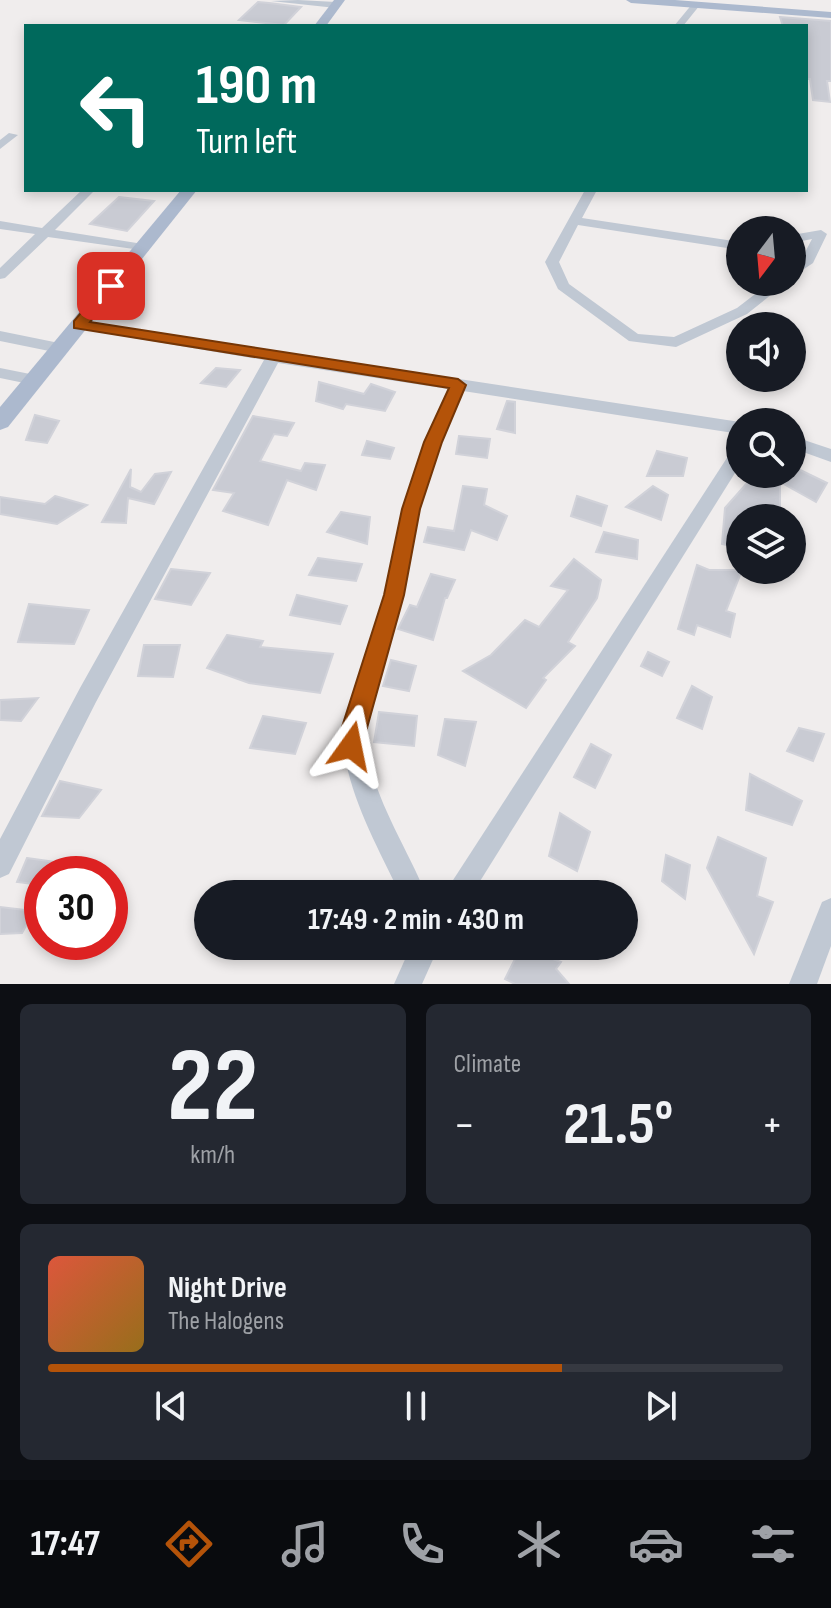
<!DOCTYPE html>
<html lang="en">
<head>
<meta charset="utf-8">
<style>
  body { margin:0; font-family:"Sofia Sans Condensed",sans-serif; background:#242831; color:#f1f3f6; height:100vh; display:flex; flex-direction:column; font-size:30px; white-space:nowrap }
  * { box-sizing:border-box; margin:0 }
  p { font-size:26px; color:#9ea1a6 }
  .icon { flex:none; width:44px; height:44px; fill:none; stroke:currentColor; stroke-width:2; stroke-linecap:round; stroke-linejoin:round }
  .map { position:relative; height:984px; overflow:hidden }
  .details { display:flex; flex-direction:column; gap:20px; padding:20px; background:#0d0f14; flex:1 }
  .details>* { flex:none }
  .top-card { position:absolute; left:24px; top:24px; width:784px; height:168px; border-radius:0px; box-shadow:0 4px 12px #0003; background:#00695c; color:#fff; overflow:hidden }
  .needle { width:52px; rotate:196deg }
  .buttons { position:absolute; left:726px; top:216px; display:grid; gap:16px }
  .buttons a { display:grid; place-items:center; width:80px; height:80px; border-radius:50%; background:#171b24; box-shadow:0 4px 12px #0003; font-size:40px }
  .speed { position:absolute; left:24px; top:856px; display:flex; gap:16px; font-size:40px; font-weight:700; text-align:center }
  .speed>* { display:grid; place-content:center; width:104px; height:104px; border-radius:50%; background:#171b24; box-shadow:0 4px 12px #0003; line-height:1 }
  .speed .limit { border:12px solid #d22; background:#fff; color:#111 }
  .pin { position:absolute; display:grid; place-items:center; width:68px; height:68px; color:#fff; margin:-34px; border-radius:16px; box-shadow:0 4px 12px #0006 }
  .me { position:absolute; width:88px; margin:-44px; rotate:12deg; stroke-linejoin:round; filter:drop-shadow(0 0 6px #0008) }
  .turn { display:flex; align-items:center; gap:28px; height:168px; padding:0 40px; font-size:36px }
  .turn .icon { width:104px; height:104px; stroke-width:2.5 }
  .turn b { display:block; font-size:56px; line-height:68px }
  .big { font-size:60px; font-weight:700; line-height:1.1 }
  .details .tile { flex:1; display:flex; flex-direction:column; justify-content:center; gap:12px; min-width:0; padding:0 28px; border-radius:12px; background:#242831 }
  .details .dial { align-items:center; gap:0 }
  .dial b { font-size:104px; line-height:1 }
  .song { display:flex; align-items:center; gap:24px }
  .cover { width:96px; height:96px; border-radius:12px; background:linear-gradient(135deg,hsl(10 70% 55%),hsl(40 70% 35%)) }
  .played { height:8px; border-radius:4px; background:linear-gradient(90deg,#b45309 70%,#363941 70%) }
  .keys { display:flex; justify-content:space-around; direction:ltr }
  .heat { display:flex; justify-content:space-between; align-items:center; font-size:44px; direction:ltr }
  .details .tiles { flex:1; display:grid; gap:20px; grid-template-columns:1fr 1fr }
  .tile:last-child { grid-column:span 2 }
  .trip { position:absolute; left:194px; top:880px; width:444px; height:80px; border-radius:40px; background:#171b24; box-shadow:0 4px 12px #0003; font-weight:700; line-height:80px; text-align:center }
  .menu { display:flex; height:128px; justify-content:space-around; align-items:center; background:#090b0e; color:#9ea1a6 }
  .menu .icon { width:56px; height:56px }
  .menu .current { color:#b45309 }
  .menu b { font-size:36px; color:#f1f3f6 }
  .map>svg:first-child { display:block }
  .building { fill:#c9cbd3; stroke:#d1d2d9; stroke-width:2 }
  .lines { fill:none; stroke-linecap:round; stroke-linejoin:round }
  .minor { fill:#c0c8d3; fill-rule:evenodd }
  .major { fill:#acb9ce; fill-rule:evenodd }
  .route { fill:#b45309; stroke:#753606; stroke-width:2 }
</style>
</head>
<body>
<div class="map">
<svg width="831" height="984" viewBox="0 0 831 984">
  <rect width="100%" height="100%" fill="#f0eded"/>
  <!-- building -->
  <g class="building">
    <path d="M258 2 269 3 301 7 284 25 239 20Z"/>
    <path d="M780 17 831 21V81H827L830 102 813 100 810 79H806V26H783Z"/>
    <path d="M119 197 154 201 127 231 90 224Z"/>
    <path d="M216 368 240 370 226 387 201 383Z"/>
    <path d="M319 382 364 394 371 384 395 392 385 411 346 404 343 409 316 401Z"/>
    <path d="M507 401 515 402V433L497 429Z"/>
    <path d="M35 415 59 421 47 443 26 440Z"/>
    <path d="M253 416 294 423 287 436 274 434 260 461 301 471 305 463 325 465 316 490 287 480 268 525 223 511 234 493 213 490Z"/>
    <path d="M459 436 490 439 487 458 456 454Z"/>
    <path d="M367 441 394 448 390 459 362 455Z"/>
    <path d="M657 451 687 458 683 476H647Z"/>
    <path d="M792 466 827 483 816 502 780 482V518H740V548L722 544 725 508 755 474H792Z"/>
    <path d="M131 469 130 487 141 492 155 474 171 472 154 504 128 498 126 523 102 522Z"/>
    <path d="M463 486 487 489 484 505 507 516 497 540 471 530 464 550 424 542 428 527 454 531Z"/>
    <path d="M653 486 668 495 661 520 626 507Z"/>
    <path d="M55 496 87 505 57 524 0 514V497L45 504Z"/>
    <path d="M577 496 607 506 601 526 571 516Z"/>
    <path d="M341 512 370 517 367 544 327 532Z"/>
    <path d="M604 532 638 540 637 559 596 552Z"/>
    <path d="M318 558 362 564 356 581 309 575Z"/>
    <path d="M574 559 601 580 597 598 568 642 575 646 543 678 546 680 526 708 463 671 491 655 525 620 539 627 568 590 551 586Z"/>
    <path d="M697 565 709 570H742L726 611 735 614 730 637 697 625 694 635 678 629Z"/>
    <path d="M171 569 210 573 191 605 155 599Z"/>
    <path d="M431 574 455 580 447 598H445L433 640 398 629 410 605 417 607Z"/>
    <path d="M297 595 347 606 340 624 290 615Z"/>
    <path d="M29 604 89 610 74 644 18 642Z"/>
    <path d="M227 635 263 641 260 647 333 654 320 693 249 683 207 668Z"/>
    <path d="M144 645H180L173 677 138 676Z"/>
    <path d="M648 652 669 662 662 676 641 666Z"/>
    <path d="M391 660 416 666 409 691 383 686Z"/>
    <path d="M692 686 712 697 702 729 677 718Z"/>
    <path d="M38 698 21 721 0 720V700Z"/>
    <path d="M379 712 417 716 414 746 374 742Z"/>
    <path d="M263 716 306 723 295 754 250 748Z"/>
    <path d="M445 719 476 722 465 766 438 755Z"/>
    <path d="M799 728 824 734 813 761 787 751Z"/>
    <path d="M591 744 611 755 595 788 574 777Z"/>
    <path d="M750 774 802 801 792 825 746 810Z"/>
    <path d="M60 781 101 790 79 818 42 816Z"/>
    <path d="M560 813 590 832 577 871 549 856Z"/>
    <path d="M718 837 766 858 757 896 773 902 754 954 707 868Z"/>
    <path d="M666 855 690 865 685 899 662 881Z"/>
    <path d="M27 858 56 862 51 874H42V885L17 882Z"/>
    <path d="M0 907 34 911 22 933 0 934Z"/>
    <path d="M521 947 561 962 556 969 569 984H515L505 979Z"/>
  </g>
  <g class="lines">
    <!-- minor -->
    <g class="minor">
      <path d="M298 0 336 2 340 5 336 8 271 1Z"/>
      <path d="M693 3 700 5 683 26H674Z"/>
      <path d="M9 133 18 135 0 149V140Z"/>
      <path d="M82 190H95L55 230 143 244 150 248 148 251 48 237 5 278 0 279V268L35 234 0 229V221L42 228Z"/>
      <path d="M585 190H597L582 218 740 242V250L578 225 559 262 569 284 638 334 674 337 737 308 771 282H787L747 314 676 347 629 341 558 289 545 262Z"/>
      <path d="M821 230 827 234 813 263 792 277V266L802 258 812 239 792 243V235Z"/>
      <path d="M79 321 740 422V434L463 391 442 442 420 509 404 595 364 727C367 789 403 839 426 894H400C375 841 343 787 342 727L384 595 402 509 424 442 448 389 278 363 96 702 9 874 0 878V839L80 688 264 360 74 328V322Z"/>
      <path d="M0 331 59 343 67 348 59 353 0 341Z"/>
      <path d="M0 368 40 376 42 380 34 385 0 378Z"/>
      <path d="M792 436 831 449V462L792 448Z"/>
      <path d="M740 445V465L472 894H444L734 447Z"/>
      <path d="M831 898V946L817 984H789L822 902Z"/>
      <path d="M411 946H439L422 984H394Z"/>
    </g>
    <!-- major -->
    <g class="major">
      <path d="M334 0H345L326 26H314Z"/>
      <path d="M626 0H675L831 12V18L631 3Z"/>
      <path d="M181 190H197L8 427 0 430V407Z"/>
    </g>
  </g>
  <!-- route -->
  <path class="route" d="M111 282 118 286 90 322 458 379 466 385 442 442 420 509 404 595 360 753 351 757 343 753 340 746 342 727 384 595 402 509 424 442 449 388 74 328V321L106 283Z"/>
</svg>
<div class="buttons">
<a><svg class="needle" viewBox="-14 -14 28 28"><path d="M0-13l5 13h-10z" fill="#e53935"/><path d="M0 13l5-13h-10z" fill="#9ea1a6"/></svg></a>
<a><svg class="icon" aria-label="sound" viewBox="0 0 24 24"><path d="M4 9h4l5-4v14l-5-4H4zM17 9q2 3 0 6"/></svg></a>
<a><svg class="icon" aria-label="search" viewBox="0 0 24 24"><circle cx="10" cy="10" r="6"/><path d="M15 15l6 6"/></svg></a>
<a><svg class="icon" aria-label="layers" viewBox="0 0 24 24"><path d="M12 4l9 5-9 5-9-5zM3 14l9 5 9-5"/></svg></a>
</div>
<div class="speed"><div class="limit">30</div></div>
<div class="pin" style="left:111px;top:286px;background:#d93025"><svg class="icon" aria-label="arrive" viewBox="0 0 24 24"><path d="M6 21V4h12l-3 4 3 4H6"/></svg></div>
<svg class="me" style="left:351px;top:746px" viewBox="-20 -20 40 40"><path d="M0-17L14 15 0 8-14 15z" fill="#b45309" stroke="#fff" stroke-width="4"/></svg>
<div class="trip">17:49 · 2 min · 430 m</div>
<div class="top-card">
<div class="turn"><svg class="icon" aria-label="left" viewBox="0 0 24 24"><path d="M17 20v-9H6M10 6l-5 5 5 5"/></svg><div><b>190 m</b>Turn left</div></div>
</div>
</div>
<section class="details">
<div class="tiles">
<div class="tile dial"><b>22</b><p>km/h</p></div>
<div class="tile"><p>Climate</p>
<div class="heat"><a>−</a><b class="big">21.5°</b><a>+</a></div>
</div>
<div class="tile">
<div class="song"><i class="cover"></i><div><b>Night Drive</b><p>The Halogens</p></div></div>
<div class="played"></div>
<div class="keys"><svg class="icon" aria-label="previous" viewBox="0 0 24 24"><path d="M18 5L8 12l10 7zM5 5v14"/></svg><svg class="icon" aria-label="pause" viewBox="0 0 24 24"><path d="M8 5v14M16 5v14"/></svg><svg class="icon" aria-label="next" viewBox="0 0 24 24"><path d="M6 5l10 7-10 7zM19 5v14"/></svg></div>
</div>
</div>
</section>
<nav class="menu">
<b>17:47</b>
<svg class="icon current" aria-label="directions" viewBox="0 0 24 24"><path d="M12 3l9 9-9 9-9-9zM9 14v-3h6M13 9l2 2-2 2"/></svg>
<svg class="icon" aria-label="music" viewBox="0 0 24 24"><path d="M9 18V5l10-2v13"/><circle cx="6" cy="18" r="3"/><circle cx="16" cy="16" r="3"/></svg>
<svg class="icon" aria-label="phone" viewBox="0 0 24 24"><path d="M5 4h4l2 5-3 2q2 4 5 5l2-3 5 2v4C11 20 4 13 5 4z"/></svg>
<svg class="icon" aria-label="climate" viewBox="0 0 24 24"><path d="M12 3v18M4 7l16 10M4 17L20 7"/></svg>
<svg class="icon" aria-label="car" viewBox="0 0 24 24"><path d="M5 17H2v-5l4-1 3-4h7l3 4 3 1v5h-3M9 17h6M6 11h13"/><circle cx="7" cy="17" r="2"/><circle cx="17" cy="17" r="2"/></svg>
<svg class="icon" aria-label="filters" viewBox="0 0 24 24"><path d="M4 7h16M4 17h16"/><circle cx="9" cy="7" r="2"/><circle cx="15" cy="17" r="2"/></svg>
</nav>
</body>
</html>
